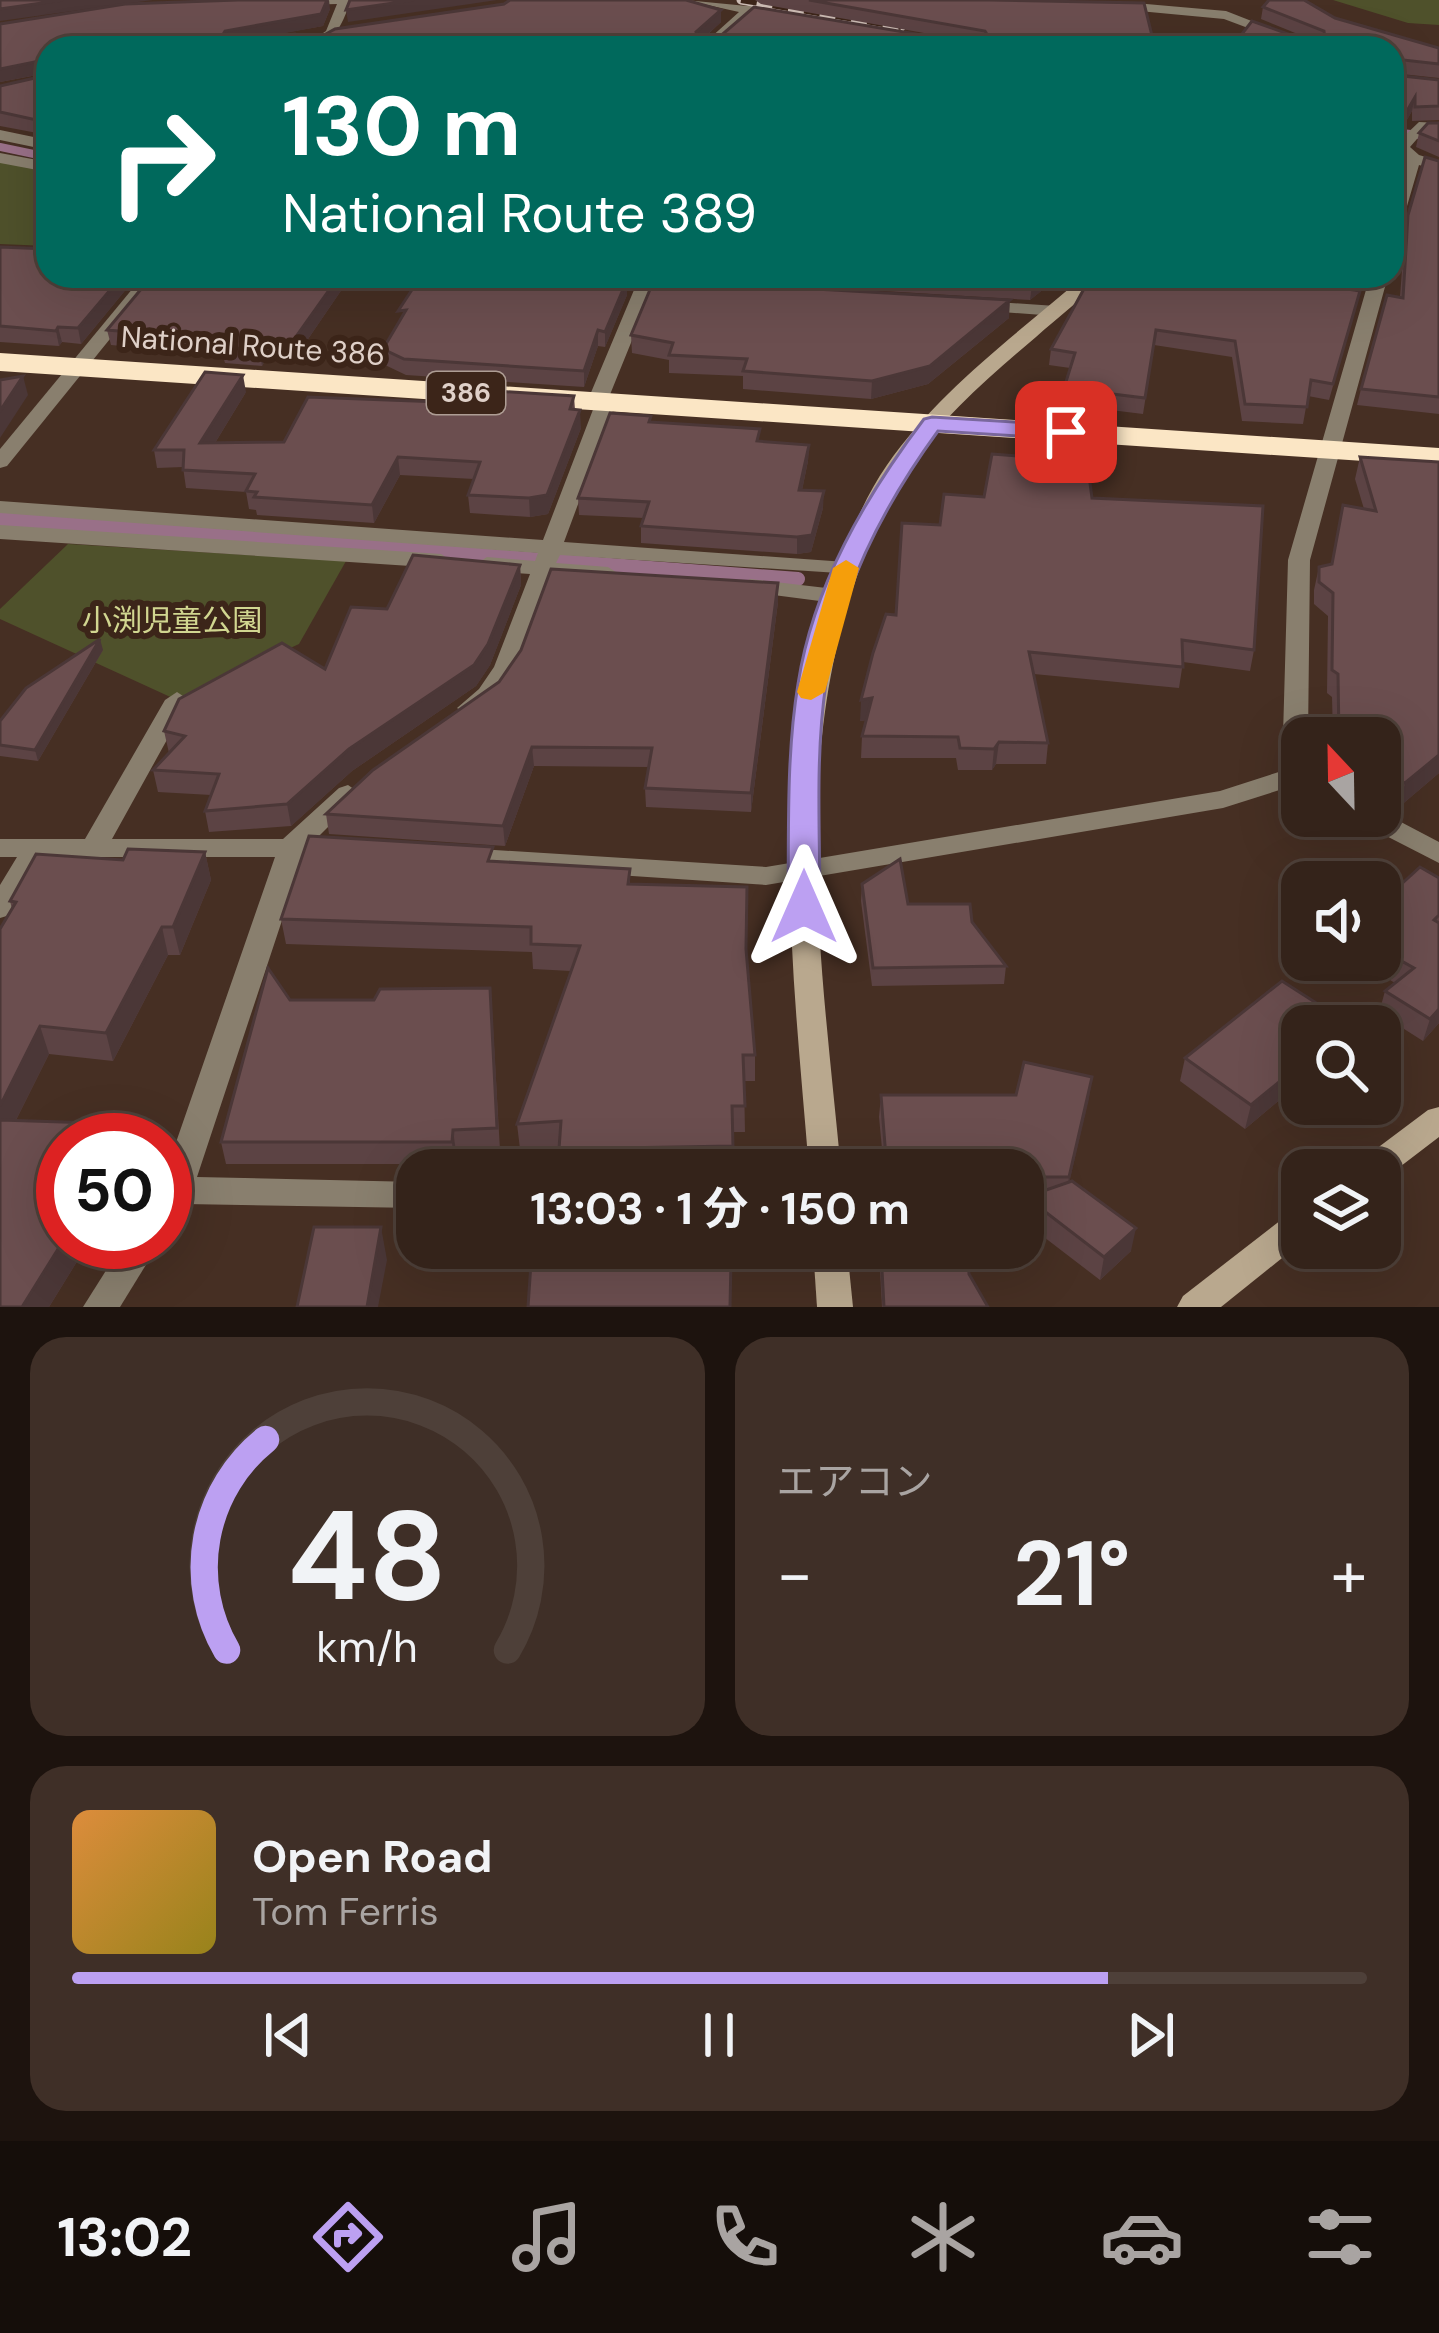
<!DOCTYPE html>
<html lang="ja">
<head>
<meta charset="utf-8">
<style>
  body { margin:0; font-family:"DM Sans","Noto Sans JP",sans-serif; background:#3f2f27; color:#f1f3f6; height:100vh; display:flex; flex-direction:column; font-size:45px; white-space:nowrap }
  * { box-sizing:border-box; margin:0 }
  p { font-size:39px; color:#a9a4a2 }
  .icon { flex:none; width:66px; height:66px; fill:none; stroke:currentColor; stroke-width:2; stroke-linecap:round; stroke-linejoin:round }
  .map { position:relative; height:1307px; overflow:hidden }
  .panel { display:flex; flex-direction:column; gap:30px; padding:30px; background:#1d130e; flex:1 }
  .panel>* { flex:none }
  .top-card { position:absolute; left:36px; top:36px; width:1368px; height:252px; border-radius:36px; box-shadow:0 12px 48px #0002,0 0 0 3px #4e4039; background:#00695c; color:#fff; overflow:hidden }
  .needle { width:78px; rotate:338deg }
  .fabs { position:absolute; left:1281px; top:717px; display:grid; gap:24px }
  .fabs a { display:grid; place-items:center; width:120px; height:120px; border-radius:24px; background:#34231a; box-shadow:0 12px 48px #0002,0 0 0 3px #4e4039; font-size:60px }
  .speed { position:absolute; left:36px; top:1113px; display:flex; gap:24px; font-size:60px; font-weight:700; text-align:center }
  .speed>* { display:grid; place-content:center; width:156px; height:156px; border-radius:50%; background:#34231a; box-shadow:0 12px 48px #0002,0 0 0 3px #4e4039; line-height:1 }
  .speed .limit { border:18px solid #d22; background:#fff; color:#111 }
  .pin { position:absolute; display:grid; place-items:center; width:102px; height:102px; color:#fff; margin:-51px; border-radius:24px; box-shadow:0 6px 18px #0006 }
  .me { position:absolute; width:132px; margin:-66px; rotate:0deg; stroke-linejoin:round; filter:drop-shadow(0 0 9px #0008) }
  .turn { display:flex; align-items:center; gap:42px; height:252px; padding:0 48px; font-size:54px }
  .turn .icon { width:156px; height:156px; stroke-width:2.5 }
  .turn b { display:block; font-size:84px; line-height:102px }
  .big { font-size:90px; font-weight:700; line-height:1.1 }
  .panel .card { flex:1; display:flex; flex-direction:column; justify-content:center; gap:18px; min-width:0; padding:0 42px; border-radius:36px; background:#3f2f27 }
  .panel .dial { align-items:center; gap:0 }
  .dial svg { height:312px; overflow:visible; fill:none; stroke:#4e4039; stroke-width:7; stroke-linecap:round; text-anchor:middle }
  .dial text { fill:#f1f3f6; stroke:none }
  .song { display:flex; align-items:center; gap:36px }
  .cover { width:144px; height:144px; border-radius:18px; background:linear-gradient(135deg,hsl(30 70% 55%),hsl(50 70% 35%)) }
  .played { height:12px; border-radius:6px; background:linear-gradient(90deg,#bca0f2 80%,#4e4039 80%) }
  .keys { display:flex; justify-content:space-around; direction:ltr }
  .heat { display:flex; justify-content:space-between; align-items:center; font-size:66px; direction:ltr }
  .panel .tiles { flex:1; display:grid; gap:30px; grid-template-columns:1fr 1fr }
  .card:last-child { grid-column:span 2 }
  .trip { position:absolute; left:396px; top:1149px; width:648px; height:120px; border-radius:36px; background:#34231a; box-shadow:0 12px 48px #0002,0 0 0 3px #4e4039; font-weight:700; line-height:120px; text-align:center }
  .dock { display:flex; height:192px; justify-content:space-around; align-items:center; background:#150e0a; color:#a9a4a2 }
  .dock .icon { width:84px; height:84px }
  .dock .current { color:#bca0f2 }
  .dock b { font-size:54px; color:#f1f3f6 }
  .map>svg:first-child { display:block }
  .green { fill:#4f512b }
  .lines { fill:none; stroke-linecap:round; stroke-linejoin:round }
  .stream-far1 { stroke:#997088; stroke-width:8 }
  .stream { stroke:#997088; stroke-width:14 }
  .street { fill:#897f6e; fill-rule:evenodd }
  .secondary { fill:#b9a88e; fill-rule:evenodd }
  .highway { fill:#fbe6c5; fill-rule:evenodd }
  .rail-casing { stroke:#cbbbb3; stroke-width:9 }
  .rail { stroke:#3c2519; stroke-width:6; stroke-dasharray:16; stroke-linecap:butt }
  .wall { fill:#5c4344 }
  .shaded-wall { fill:#4b3737 }
  .building { fill:#6b4e4f; stroke:#4b3737; stroke-width:3 }
  .route { fill:#bca0f2; stroke:#7a689d; stroke-width:3 }
  .slow { fill:#f59e0b }
  .labels { text-anchor:middle; stroke-width:12; stroke-linejoin:round; paint-order:stroke }
  .shield { fill:#3c2519; stroke:#ae9d94; stroke-width:3 }
  .shield-label { font-size:27px; font-weight:bold; fill:#dfd0c8 }
  .street-label { font-size:30px; fill:#dfd0c8; stroke:#3c2519 }
  .park-label { font-size:30px; fill:#d1d690; stroke:#3c2519 }
</style>
</head>
<body>
<div class="map">
<svg width="1439" height="1307" viewBox="0 0 1439 1307">
  <rect width="100%" height="100%" fill="#462f23"/>
  <!-- green -->
  <g class="green">
    <path d="M1333 0H1439V25L1408 23Z"/>
    <path d="M0 161 48 171V246L0 244Z"/>
    <path d="M68 544 346 561 299 644 177 700 0 619V609Z"/>
  </g>
  <g class="lines">
    <!-- stream-far1 -->
    <g class="stream-far1">
      <path d="M1392 132 1439 137"/>
      <path d="M0 147 48 157"/>
    </g>
    <!-- stream -->
    <path class="stream" d="M0 519 798 579"/>
    <!-- street -->
    <g class="street">
      <path d="M292 0H351C341 27 334 48 301 48L326 31 337 4 298 5Z"/>
      <path d="M685 0 747 6 754 2 759 8 786 15 779 19 752 14 714 48H699L739 12Z"/>
      <path d="M1112 1 1226 11 1320 48H1301L1224 19 1107 8V2Z"/>
      <path d="M1419 122 1439 123V133L1423 132 1410 147 1419 155 1439 161V171L1419 165 1400 230 1392 235V202L1405 159 1392 150V140L1398 142Z"/>
      <path d="M0 130 48 140V150L0 140Z"/>
      <path d="M0 153 48 162V172L0 163Z"/>
      <path d="M143 276H161L7 466 0 468V449Z"/>
      <path d="M640 276H658L656 281 683 283 692 288 683 293 652 291 609 397 616 402 564 542 846 562 854 564 857 569 854 574 560 555 556 563 608 567 619 574 608 581 552 576C535 620 521 701 469 716L457 708 479 689 494 667 530 574 487 571 476 564 487 557 535 561 538 553 0 513V501L543 540 594 407 587 402 634 290 598 288 589 283 598 278 638 280Z"/>
      <path d="M1370 276H1388L1310 560 1308 738H1302V788L1292 786 1223 808 766 885 454 864 450 857 454 850 464 848 766 867 1220 791 1282 771 1288 560Z"/>
      <path d="M981 301 1056 306 1065 311 1056 316 975 310 972 306Z"/>
      <path d="M0 525 441 554 452 561 441 568 0 539Z"/>
      <path d="M750 579 835 589 847 596 835 603 742 591 739 586Z"/>
      <path d="M177 692 189 700 112 839H283L339 788 348 785 361 794 316 839 343 842 347 848 343 854 303 857 197 1177 417 1182V1208L185 1204 177 1218 165 1222V1174L275 857H45L10 915 0 918V885L17 857H0V839H85L165 700Z"/>
      <path d="M1380 811 1439 842V863L1359 822 1355 816H1380Z"/>
      <path d="M124 1242H160L120 1307H83Z"/>
    </g>
    <!-- secondary -->
    <g class="secondary">
      <path d="M1084 276H1104C1084 298 1058 317 1036 337 990 376 943 417 908 466 887 495 874 531 861 565 789 760 822 968 841 1170H809C793 967 764 759 839 564 852 530 866 495 887 465 939 390 1016 335 1084 276Z"/>
      <path d="M1439 1107V1137L1384 1179 1380 1180V1170H1356L1360 1161 1428 1110Z"/>
      <path d="M1302 1209V1242L1221 1307H1177L1183 1296 1290 1213Z"/>
      <path d="M813 1248H847L853 1307H817Z"/>
    </g>
    <!-- highway -->
    <path class="highway" d="M0 353 1439 448V466L0 371Z"/>
    <!-- rail casing -->
    <g class="rail-casing">
      <path id="rail" d="M741 0 901 27"/>
    </g>
    <!-- rail -->
    <use href="#rail" class="rail"/>
  </g>
  <!-- wall -->
  <g class="wall">
    <path d="M755 0H990L1155 48H48V73L0 82V24L330 9 323 26 266 36 299 40 721 22 702 40 958 39 761 4Z"/>
    <path d="M1263 7 1335 18 1439 48V78L1392 73 1302 39H1310L1261 19Z"/>
    <path d="M1392 73 1394 75 1439 80V120L1412 121V111L1397 137H1393L1392 143Z"/>
    <path d="M48 75V135L0 126V86Z"/>
    <path d="M1439 123V157L1416 147 1419 133Z"/>
    <path d="M1439 161V414L1357 405 1361 389 1400 297 1405 230 1408 215Z"/>
    <path d="M0 247 48 276H137L81 344 62 342 59 346 0 342Z"/>
    <path d="M351 276 293 361 265 360 262 366 225 363 223 356 111 345 107 330Z"/>
    <path d="M786 276H1060L1030 300 786 285Z"/>
    <path d="M627 280V295L605 347 598 346 584 387 406 375 385 365 383 349 399 322Z"/>
    <path d="M1322 285 1360 291 1329 400 1308 396 1303 424 1242 421 1232 357 1154 345 1143 414 1062 404 1064 388 1070 368 1049 365 1051 349Z"/>
    <path d="M1009 318 928 384 871 399 743 389V376L669 373V360L632 353 631 335Z"/>
    <path d="M465 389 574 396 575 410 581 428 548 514 530 517 470 513 468 495 474 479 400 475 374 523 257 515 256 510 249 509 246 492 186 488 183 467 157 468 154 450 246 392 215 443 284 442 466 403Z"/>
    <path d="M651 416V422L760 441 809 445 808 461 802 490 823 508 811 552 797 554 641 543V526L644 518 579 515 578 498Z"/>
    <path d="M1360 457 1439 462V773L1399 807 1380 797V738H1333L1332 697 1327 693 1328 616 1314 604V590L1319 567 1331 564 1364 509 1355 479Z"/>
    <path d="M1046 465 1092 498 1254 650 1250 671 1183 662 1179 688 1034 674 1048 743 1046 764H996L992 770H958L956 758H861L862 736 867 720 860 721 940 525 984 497Z"/>
    <path d="M520 565 521 585 490 665 476 686 352 771 291 826 209 832 205 811 211 795 158 792 153 770 169 753 164 731 325 669 387 609Z"/>
    <path d="M778 602 751 812 646 807 645 788 649 767 534 766 505 846 329 834 326 814Z"/>
    <path d="M103 650 38 761 0 756V721Z"/>
    <path d="M205 852 211 880 180 955H168L113 1061 49 1054 16 1120 125 1124 129 1140H63V1242H89L49 1307H0L12 909 10 901 123 860Z"/>
    <path d="M494 861 630 869V884L746 949 755 1055V1081H744L745 1132H733V1170H561L559 1147 520 1149 517 1124 571 971 533 969 532 952 286 944 281 919Z"/>
    <path d="M1439 878V1023L1423 1041 1379 1013 1385 991 1395 983 1356 960H1380V898L1384 900Z"/>
    <path d="M862 884 908 904 972 922 1006 966 1004 984 872 986 861 901Z"/>
    <path d="M1302 886V928L1282 917 1287 896Z"/>
    <path d="M290 1000H374L492 1010 500 1150 456 1152 454 1164H226L221 1142Z"/>
    <path d="M1302 1026V1081L1245 1129 1180 1081 1185 1058Z"/>
    <path d="M1092 1077 1069 1182 1131 1251 1100 1280 1023 1221 1025 1199H1023V1170H884L879 1117 881 1095H1016Z"/>
    <path d="M881 1252 988 1307H882L880 1271Z"/>
  </g>
  <!-- shaded-wall -->
  <g class="shaded-wall">
    <path d="M63 0H153L0 21V9Z"/>
    <path d="M329 0 330 9 323 26 227 44 222 36 225 31Z"/>
    <path d="M414 0H497L348 22 346 10Z"/>
    <path d="M721 10V22L696 45V32Z"/>
    <path d="M44 60 47 73 0 82V69Z"/>
    <path d="M1415 97 1412 111 1397 137 1400 123Z"/>
    <path d="M122 276H137L81 344 78 328Z"/>
    <path d="M339 276H351L293 361 290 345Z"/>
    <path d="M1043 276H1060L1030 300 1032 285Z"/>
    <path d="M627 280V295L605 347V332Z"/>
    <path d="M1010 300 1009 318 928 384 871 399 872 381Z"/>
    <path d="M58 327 62 342 59 346 56 331Z"/>
    <path d="M598 330V346L584 387V371Z"/>
    <path d="M263 344 265 360 262 366 259 350Z"/>
    <path d="M243 375 246 392 204 461 200 443Z"/>
    <path d="M23 376 28 395 0 438V411Z"/>
    <path d="M580 410 581 428 548 514 530 517 529 498Z"/>
    <path d="M809 445 808 461 799 506V490Z"/>
    <path d="M398 457 400 475 374 523 372 505Z"/>
    <path d="M824 491 823 508 811 552 797 554V537Z"/>
    <path d="M520 565 521 585 490 665 476 686 352 771 291 826 287 804Z"/>
    <path d="M778 583V602L751 812V793Z"/>
    <path d="M100 639 103 650 38 761 35 750Z"/>
    <path d="M872 698 871 719 860 721 861 700Z"/>
    <path d="M999 742 996 764 992 770 994 749Z"/>
    <path d="M532 747 534 766 505 846 503 826Z"/>
    <path d="M1439 755V773L1399 807 1405 783Z"/>
    <path d="M205 852 211 880 180 955 173 927Z"/>
    <path d="M162 927 168 955 113 1061 106 1033Z"/>
    <path d="M1439 1009V1023L1423 1041 1430 1019Z"/>
    <path d="M40 1026 49 1054 2 1148 0 1142V1106Z"/>
    <path d="M1302 1063V1081L1245 1129 1251 1105Z"/>
    <path d="M1092 1077 1089 1099 1065 1200 1069 1177Z"/>
    <path d="M125 1124 129 1140H119Z"/>
    <path d="M453 1130 456 1152 454 1164 452 1142Z"/>
    <path d="M381 1227 387 1260 378 1307H367Z"/>
    <path d="M1136 1228 1131 1251 1100 1280 1104 1257Z"/>
    <path d="M63 1242H89L49 1307H22Z"/>
  </g>
  <!-- building -->
  <g class="building">
    <path d="M0 0H63L0 9Z"/>
    <path d="M238 0H327L321 14 225 31 222 36 226 40 295 34 299 40H315L335 29 504 4 510 0H686L721 10 696 32 699 40 717 39 754 7 952 40 988 36 985 31 809 0H989L1144 3 1155 48H48V63L44 60 0 69V24L125 4Z"/>
    <path d="M350 0H414L346 10Z"/>
    <path d="M1269 0H1304L1335 18 1439 48V64L1395 59 1392 66V48H1231L1252 21 1302 39H1325L1324 31 1263 7Z"/>
    <path d="M1392 73 1394 75 1439 80V106L1415 107V97L1400 123H1392V141Z"/>
    <path d="M48 75V126L46 122 0 112V86Z"/>
    <path d="M1428 123H1439V141L1419 133Z"/>
    <path d="M1425 157 1439 161V397L1361 389 1387 295 1403 298 1408 215Z"/>
    <path d="M0 247 48 249V276H122L78 328 58 327 56 331 0 326Z"/>
    <path d="M152 276H339L290 345 263 344 259 350 222 347 223 340 107 330Z"/>
    <path d="M421 276H562L627 280 605 332 598 330 584 371 404 359 383 349 406 310 398 311Z"/>
    <path d="M886 276H1043L1032 285Z"/>
    <path d="M1097 276H1321L1317 284 1360 291 1333 384 1311 380 1307 407 1245 404 1235 341 1156 330 1145 398 1064 388 1075 353 1051 349 1085 287Z"/>
    <path d="M654 280 1010 300 930 366 872 381 743 371 747 359 669 355 673 343 631 335Z"/>
    <path d="M205 372 243 375 200 443 284 442 308 397 494 404 465 389 574 396 570 409 580 410 547 495 529 498 468 495 480 462 398 457 372 505 254 497 257 492 246 491 255 474 183 470 184 450H154Z"/>
    <path d="M23 376 0 411V380Z"/>
    <path d="M610 413 651 416 649 422 760 429 757 441 809 445 799 490 824 491 812 535 797 537 641 526 649 502 578 498Z"/>
    <path d="M992 454 1046 458V465L1088 468 1092 498 1263 506 1254 650 1182 640 1183 667 1029 652 1048 743 999 742 994 749 960 748 958 737 862 736 872 698 861 700 873 653 886 614 896 615 902 523 940 525 944 494 984 497Z"/>
    <path d="M1360 457 1439 462V755L1405 783 1380 770V738H1339L1338 674 1332 670 1333 593 1319 582V567L1332 564 1343 505 1376 511Z"/>
    <path d="M413 555 520 565 488 644 474 665 349 749 287 804 205 811 219 774 153 770 185 736 164 731 179 699 282 643 325 669 351 607 387 609Z"/>
    <path d="M551 569 778 583 751 793 645 788 652 748 532 747 503 826 326 814 373 770 499 682 521 650Z"/>
    <path d="M100 639 35 750 0 745V721L26 688Z"/>
    <path d="M309 836 493 847 488 861 630 869 628 884 747 887 746 949 755 1055H743L745 1106H732L733 1146 559 1149 561 1121 517 1124 580 946 531 944V927L281 919Z"/>
    <path d="M128 849 205 852 173 927H162L106 1033 40 1026 0 1106V929L16 902 10 901 36 854 123 860Z"/>
    <path d="M900 859 908 904H970L972 922 1006 966 873 968 862 884Z"/>
    <path d="M1420 867 1439 878V915L1434 920 1439 923V1009L1430 1019 1385 991 1414 968 1380 949V898L1384 900Z"/>
    <path d="M1327 868 1352 882H1307Z"/>
    <path d="M1302 886V904L1287 896Z"/>
    <path d="M268 968 290 1000H374L380 989 490 988 497 1128 453 1130 452 1142H221Z"/>
    <path d="M1282 981 1349 1024 1346 1026H1302V1063L1251 1105 1185 1058Z"/>
    <path d="M1024 1062 1092 1077 1069 1177H1023V1170H988L964 1151 965 1170H887L881 1095H1016Z"/>
    <path d="M0 1120 125 1124 119 1140H63V1241L22 1307H0Z"/>
    <path d="M1072 1181 1136 1228 1104 1257 1026 1197Z"/>
    <path d="M314 1227H381L367 1307H297Z"/>
    <path d="M532 1248H614L613 1260 731 1262 730 1307H528Z"/>
    <path d="M893 1248 968 1250 969 1274 988 1307H884L881 1252Z"/>
  </g>
  <!-- route -->
  <path class="route" d="M932 417 1066 425 1077 432 1066 439 938 431C884 505 839 592 826 683 815 757 820 833 820 907L815 914H793L788 907C789 833 786 757 798 684 813 586 865 497 924 419Z"/>
  <!-- slow -->
  <path class="slow" d="M846 560 859 568 825 692 811 700 801 698 797 692 833 568Z"/>
  <g class="labels">
    <!-- shield labels -->
    <rect class="shield" x="427" y="372" width="78" height="42" rx="9"/>
    <g class="shield-label">
      <text x="466" y="402">386</text>
    </g>
    <!-- street labels -->
    <g class="street-label">
      <text transform="translate(253 346) rotate(4)" y="10">National Route 386</text>
    </g>
    <!-- park labels -->
    <g class="park-label">
      <text x="172" y="631">小渕児童公園</text>
    </g>
  </g>
</svg>
<div class="fabs">
<a><svg class="needle" viewBox="-14 -14 28 28"><path d="M0-13l5 13h-10z" fill="#e53935"/><path d="M0 13l5-13h-10z" fill="#a9a4a2"/></svg></a>
<a><svg class="icon" aria-label="sound" viewBox="0 0 24 24"><path d="M4 9h4l5-4v14l-5-4H4zM17 9q2 3 0 6"/></svg></a>
<a><svg class="icon" aria-label="search" viewBox="0 0 24 24"><circle cx="10" cy="10" r="6"/><path d="M15 15l6 6"/></svg></a>
<a><svg class="icon" aria-label="layers" viewBox="0 0 24 24"><path d="M12 4l9 5-9 5-9-5zM3 14l9 5 9-5"/></svg></a>
</div>
<div class="speed"><div class="limit">50</div></div>
<div class="pin" style="left:1066px;top:432px;background:#d93025"><svg class="icon" aria-label="arrive" viewBox="0 0 24 24"><path d="M6 21V4h12l-3 4 3 4H6"/></svg></div>
<svg class="me" style="left:804px;top:907px" viewBox="-20 -20 40 40"><path d="M0-17L14 15 0 8-14 15z" fill="#bca0f2" stroke="#fff" stroke-width="4"/></svg>
<div class="trip">13:03 · 1 分 · 150 m</div>
<div class="top-card">
<div class="turn"><svg class="icon" aria-label="right" viewBox="0 0 24 24"><path d="M7 20v-9h11M14 6l5 5-5 5"/></svg><div><b>130 m</b>National Route 389</div></div>
</div>
</div>
<section class="panel">
<div class="tiles">
<div class="card dial"><svg viewBox="0 0 100 80">
<path d="M14 69A42 42 0 1 1 86 69"/>
<path d="M14 69A42 42 0 0 1 24 15" stroke="#bca0f2"/>
<text x="50" y="56" font-size="32" font-weight="700">48</text>
<text x="50" y="72" font-size="11">km/h</text>
</svg></div>
<div class="card"><p>エアコン</p>
<div class="heat"><a>−</a><b class="big">21°</b><a>+</a></div>
</div>
<div class="card">
<div class="song"><i class="cover"></i><div><b>Open Road</b><p>Tom Ferris</p></div></div>
<div class="played"></div>
<div class="keys"><svg class="icon" aria-label="previous" viewBox="0 0 24 24"><path d="M18 5L8 12l10 7zM5 5v14"/></svg><svg class="icon" aria-label="pause" viewBox="0 0 24 24"><path d="M8 5v14M16 5v14"/></svg><svg class="icon" aria-label="next" viewBox="0 0 24 24"><path d="M6 5l10 7-10 7zM19 5v14"/></svg></div>
</div>
</div>
</section>
<nav class="dock">
<b>13:02</b>
<svg class="icon current" aria-label="directions" viewBox="0 0 24 24"><path d="M12 3l9 9-9 9-9-9zM9 14v-3h6M13 9l2 2-2 2"/></svg>
<svg class="icon" aria-label="music" viewBox="0 0 24 24"><path d="M9 18V5l10-2v13"/><circle cx="6" cy="18" r="3"/><circle cx="16" cy="16" r="3"/></svg>
<svg class="icon" aria-label="phone" viewBox="0 0 24 24"><path d="M5 4h4l2 5-3 2q2 4 5 5l2-3 5 2v4C11 20 4 13 5 4z"/></svg>
<svg class="icon" aria-label="climate" viewBox="0 0 24 24"><path d="M12 3v18M4 7l16 10M4 17L20 7"/></svg>
<svg class="icon" aria-label="car" viewBox="0 0 24 24"><path d="M5 17H2v-5l4-1 3-4h7l3 4 3 1v5h-3M9 17h6M6 11h13"/><circle cx="7" cy="17" r="2"/><circle cx="17" cy="17" r="2"/></svg>
<svg class="icon" aria-label="filters" viewBox="0 0 24 24"><path d="M4 7h16M4 17h16"/><circle cx="9" cy="7" r="2"/><circle cx="15" cy="17" r="2"/></svg>
</nav>
</body>
</html>
